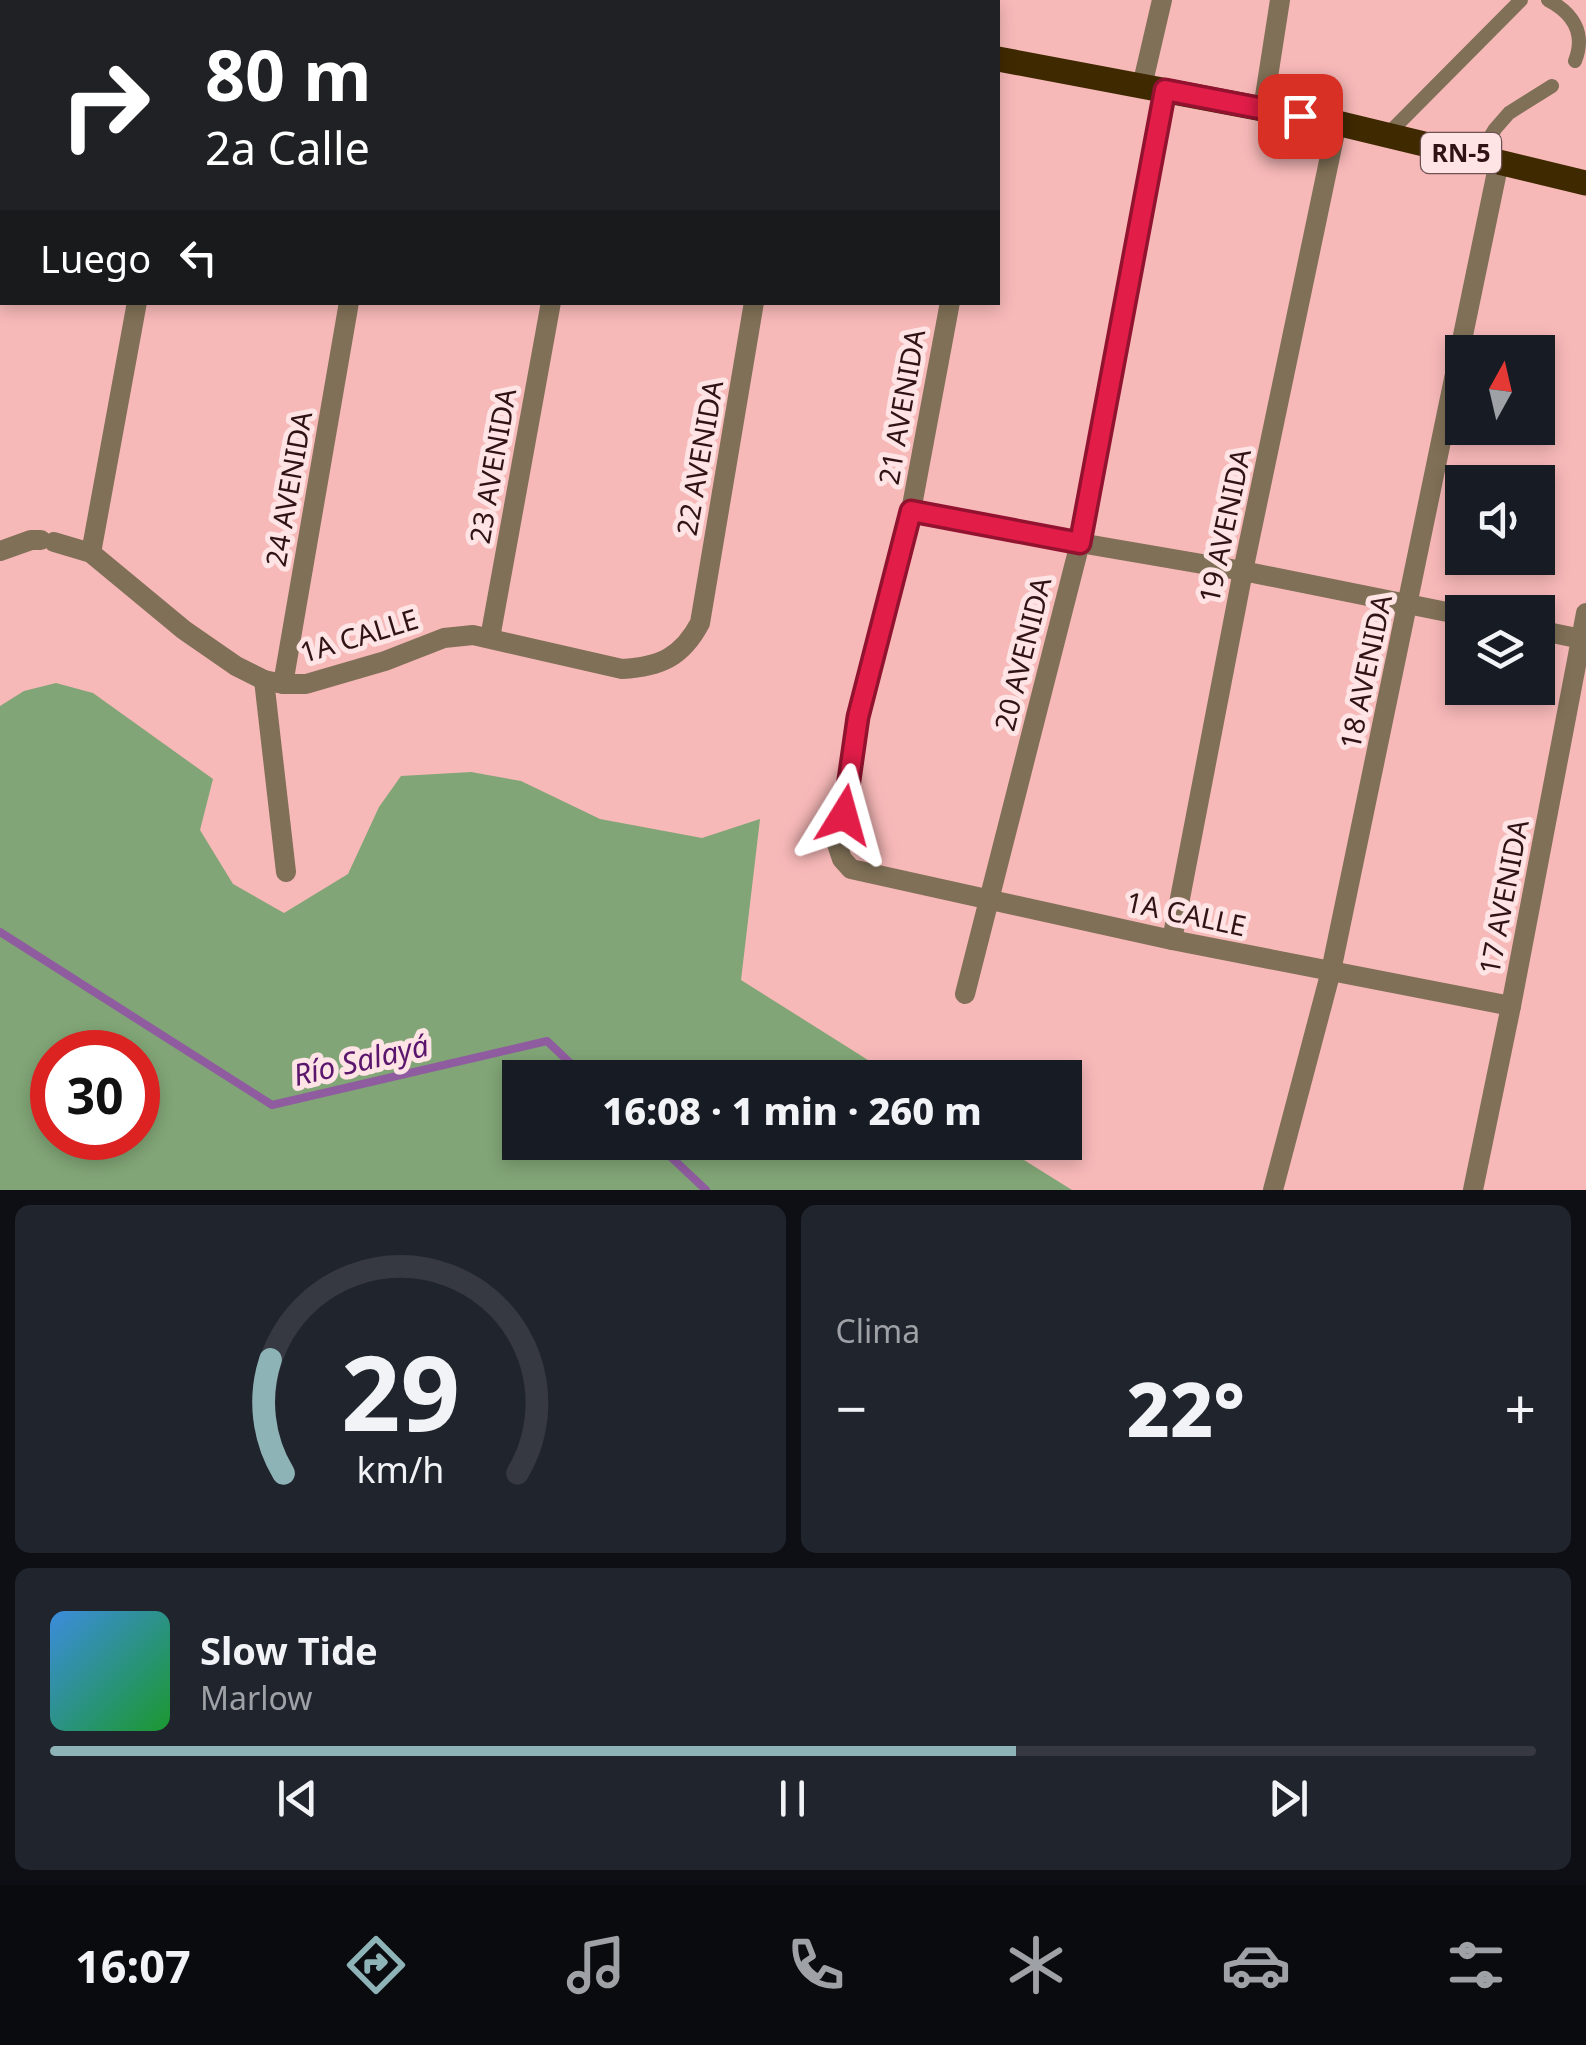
<!DOCTYPE html>
<html lang="es">
<head>
<meta charset="utf-8">
<style>
  body { margin:0; font-family:"Noto Sans",sans-serif; background:#20242c; color:#f1f3f6; height:100vh; display:flex; flex-direction:column; font-size:38px; white-space:nowrap }
  * { box-sizing:border-box; margin:0 }
  p { font-size:32px; color:#9ea1a6 }
  .icon { flex:none; width:55px; height:55px; fill:none; stroke:currentColor; stroke-width:2; stroke-linecap:round; stroke-linejoin:round }
  .map { position:relative; height:1190px; overflow:hidden }
  .panel { display:flex; flex-direction:column; gap:15px; padding:15px; background:#0d0f14; flex:1 }
  .panel>* { flex:none }
  .guide { position:absolute; left:0px; top:0px; width:1000px; height:305px; box-shadow:0 5px 15px #0003; background:#202124; color:#fff; overflow:hidden }
  .needle { width:65px; rotate:8deg }
  .fabs { position:absolute; left:1445px; top:335px; display:grid; gap:20px }
  .fabs a { display:grid; place-items:center; width:110px; height:110px; border-radius:0px; background:#171b24; box-shadow:0 5px 15px #0003; font-size:50px }
  .speed { position:absolute; left:30px; top:1030px; display:flex; gap:20px; font-size:50px; font-weight:700; text-align:center }
  .speed>* { display:grid; place-content:center; width:130px; height:130px; border-radius:50%; background:#171b24; box-shadow:0 5px 15px #0003; line-height:1 }
  .speed .limit { border:15px solid #d22; background:#fff; color:#111 }
  .pin { position:absolute; display:grid; place-items:center; width:85px; height:85px; color:#fff; margin:-42px; border-radius:20px; box-shadow:0 5px 15px #0006 }
  .me { position:absolute; width:110px; margin:-55px; rotate:8deg; stroke-linejoin:round; filter:drop-shadow(0 0 8px #0008) }
  .turn { display:flex; align-items:center; gap:35px; height:210px; padding:0 40px; font-size:45px }
  .turn .icon { width:130px; height:130px; stroke-width:2.5 }
  .turn b { display:block; font-size:70px; line-height:85px }
  .then { display:flex; align-items:center; height:95px; padding:0 40px; background:#0003; gap:20px; font-size:38px }
  .big { font-size:75px; font-weight:800; line-height:1.1 }
  .panel .tile { flex:1; display:flex; flex-direction:column; justify-content:center; gap:15px; min-width:0; padding:0 35px; border-radius:15px; background:#20242c }
  .panel .dial { align-items:center; gap:0 }
  .dial svg { height:260px; overflow:visible; fill:none; stroke:#363941; stroke-width:7; stroke-linecap:round; text-anchor:middle }
  .dial text { fill:#f1f3f6; stroke:none }
  .song { display:flex; align-items:center; gap:30px }
  .cover { width:120px; height:120px; border-radius:15px; background:linear-gradient(135deg,hsl(210 70% 55%),hsl(130 70% 35%)) }
  .played { height:10px; border-radius:5px; background:linear-gradient(90deg,#8eb3b6 65%,#363941 65%) }
  .keys { display:flex; justify-content:space-around; direction:ltr }
  .heat { display:flex; justify-content:space-between; align-items:center; font-size:55px; direction:ltr }
  .panel .tiles { flex:1; display:grid; gap:15px; grid-template-columns:1fr 1fr }
  .tile:last-child { grid-column:span 2 }
  .trip { position:absolute; left:502px; top:1060px; width:580px; height:100px; border-radius:0px; background:#171b24; box-shadow:0 5px 15px #0003; font-weight:800; line-height:100px; text-align:center }
  .tab-bar { display:flex; height:160px; justify-content:space-around; align-items:center; background:#090b0e; color:#9ea1a6 }
  .tab-bar .icon { width:70px; height:70px }
  .tab-bar .on { color:#8eb3b6 }
  .tab-bar b { font-size:45px; color:#f1f3f6 }
  .map>svg:first-child { display:block }
  .green { fill:#81a576; fill-rule:evenodd }
  .lines { fill:none; stroke-linecap:round; stroke-linejoin:round }
  .stream { stroke:#905ca0; stroke-width:8 }
  .service { stroke:#807057; stroke-width:14 }
  .minor { stroke:#807057; stroke-width:20 }
  .primary { stroke:#3f2900; stroke-width:25 }
  .route-casing { stroke:#92132f; stroke-width:25 }
  .route { stroke:#e11d48; stroke-width:18 }
  .labels { text-anchor:middle; stroke-width:10; stroke-linejoin:round; paint-order:stroke }
  .shield { fill:#fee4e4; stroke:#6e5253; stroke-width:2.5 }
  .shield-label { font-size:25px; font-weight:bold; fill:#301415 }
  .street-label { font-size:28px; fill:#301415; stroke:#fee4e4 }
  .water-label { font-size:30px; font-style:italic; fill:#5a156c; stroke:#fee4e4 }
</style>
</head>
<body>
<div class="map">
<svg width="1586" height="1190" viewBox="0 0 1586 1190">
  <rect width="100%" height="100%" fill="#f7b8b8"/>
  <!-- green -->
  <path class="green" d="M56 683 93 693 213 779 200 830 233 884 284 913 348 874 379 807 401 776 471 772 521 781 600 819 702 838 760 819 741 980 895 1077 520 1078V1142L997 1143 1072 1190H0V706L24 691ZM52 1052H138V1138H52Z"/>
  <g class="lines">
    <!-- stream -->
    <g class="stream">
      <path d="M0 932 272 1105 547 1041 586 1078"/>
      <path d="M655 1142 706 1190"/>
    </g>
    <!-- service -->
    <g class="service">
      <path d="M914 0 916 2"/>
      <path d="M1548 0C1573 13 1586 33 1575 61"/>
      <path d="M773 2 774 0"/>
      <path d="M1387 135 1521 0"/>
      <path d="M1478 157 1495 129 1509 113 1552 86"/>
    </g>
    <!-- minor -->
    <g class="minor">
      <path d="M191 2 192 0"/>
      <path d="M402 2V0"/>
      <path d="M605 2 606 0"/>
      <path d="M729 2 730 0"/>
      <path d="M1142 86 1162 0"/>
      <path d="M1263 109 1280 0"/>
      <path d="M950 302 911 511 857 717 844 815 837 844 842 859 851 869 1172 940 1511 1006"/>
      <path d="M911 511 1080 543 1243 571 1462 615"/>
      <path d="M54 542 91 553 184 630 236 666 264 680 283 684H306L385 661 444 638 473 635 622 669C660 667 682 657 700 623L754 302"/>
      <path d="M0 551 31 540H41"/>
      <path d="M91 553 137 302"/>
      <path d="M1538 630 1586 640"/>
      <path d="M490 638 551 302"/>
      <path d="M264 680 286 872"/>
      <path d="M283 684 349 302"/>
      <path d="M1172 940 1243 571 1337 123"/>
      <path d="M965 994 1080 543 1165 90"/>
      <path d="M1273 1190 1331 971 1499 162"/>
      <path d="M1473 1190 1511 1006 1586 613"/>
    </g>
    <!-- primary -->
    <g class="primary">
      <path d="M654 0 667 2"/>
      <path d="M998 59 1337 123 1586 183"/>
    </g>
  </g>
  <g class="lines">
    <!-- route casing -->
    <g class="route-casing">
      <path id="route" d="M844 815 858 717 911 511 1080 543 1165 90 1300 116"/>
    </g>
    <!-- route -->
    <use href="#route" class="route"/>
  </g>
  <g class="labels">
    <!-- shield labels -->
    <rect class="shield" x="1421" y="133" width="80" height="40" rx="8"/>
    <g class="shield-label">
      <text x="1461" y="162">RN-5</text>
    </g>
    <!-- street labels -->
    <g class="street-label">
      <text transform="translate(902 407) rotate(-80)" y="10">21 AVENIDA</text>
      <text transform="translate(700 458) rotate(-80)" y="10">22 AVENIDA</text>
      <text transform="translate(493 466) rotate(-80)" y="10">23 AVENIDA</text>
      <text transform="translate(289 489) rotate(-80)" y="10">24 AVENIDA</text>
      <text transform="translate(1225 526) rotate(-78)" y="10">19 AVENIDA</text>
      <text transform="translate(359 636) rotate(-17)" y="10">1A CALLE</text>
      <text transform="translate(1023 654) rotate(-76)" y="10">20 AVENIDA</text>
      <text transform="translate(1366 672) rotate(-78)" y="10">18 AVENIDA</text>
      <text transform="translate(1504 897) rotate(-79)" y="10">17 AVENIDA</text>
      <text transform="translate(1186 914) rotate(12)" y="10">1A CALLE</text>
    </g>
    <!-- water labels -->
    <g class="water-label">
      <text transform="translate(361 1061) rotate(-13)" y="10">Río Salayá</text>
    </g>
  </g>
</svg>
<div class="fabs">
<a><svg class="needle" viewBox="-14 -14 28 28"><path d="M0-13l5 13h-10z" fill="#e53935"/><path d="M0 13l5-13h-10z" fill="#9ea1a6"/></svg></a>
<a><svg class="icon" aria-label="sound" viewBox="0 0 24 24"><path d="M4 9h4l5-4v14l-5-4H4zM17 9q2 3 0 6"/></svg></a>
<a><svg class="icon" aria-label="layers" viewBox="0 0 24 24"><path d="M12 4l9 5-9 5-9-5zM3 14l9 5 9-5"/></svg></a>
</div>
<div class="speed"><div class="limit">30</div></div>
<div class="pin" style="left:1300px;top:116px;background:#d93025"><svg class="icon" aria-label="arrive" viewBox="0 0 24 24"><path d="M6 21V4h12l-3 4 3 4H6"/></svg></div>
<svg class="me" style="left:844px;top:815px" viewBox="-20 -20 40 40"><path d="M0-17L14 15 0 8-14 15z" fill="#e11d48" stroke="#fff" stroke-width="4"/></svg>
<div class="trip">16:08 · 1 min · 260 m</div>
<div class="guide">
<div class="turn"><svg class="icon" aria-label="right" viewBox="0 0 24 24"><path d="M7 20v-9h11M14 6l5 5-5 5"/></svg><div><b>80 m</b>2a Calle</div></div>
<div class="then">Luego<svg class="icon" aria-label="left" viewBox="0 0 24 24"><path d="M17 20v-9H6M10 6l-5 5 5 5"/></svg></div>
</div>
</div>
<section class="panel">
<div class="tiles">
<div class="tile dial"><svg viewBox="0 0 100 80">
<path d="M14 69A42 42 0 1 1 86 69"/>
<path d="M14 69A42 42 0 0 1 10 34" stroke="#8eb3b6"/>
<text x="50" y="56" font-size="32" font-weight="700">29</text>
<text x="50" y="72" font-size="11">km/h</text>
</svg></div>
<div class="tile"><p>Clima</p>
<div class="heat"><a>−</a><b class="big">22°</b><a>+</a></div>
</div>
<div class="tile">
<div class="song"><i class="cover"></i><div><b>Slow Tide</b><p>Marlow</p></div></div>
<div class="played"></div>
<div class="keys"><svg class="icon" aria-label="previous" viewBox="0 0 24 24"><path d="M18 5L8 12l10 7zM5 5v14"/></svg><svg class="icon" aria-label="pause" viewBox="0 0 24 24"><path d="M8 5v14M16 5v14"/></svg><svg class="icon" aria-label="next" viewBox="0 0 24 24"><path d="M6 5l10 7-10 7zM19 5v14"/></svg></div>
</div>
</div>
</section>
<nav class="tab-bar">
<b>16:07</b>
<svg class="icon on" aria-label="directions" viewBox="0 0 24 24"><path d="M12 3l9 9-9 9-9-9zM9 14v-3h6M13 9l2 2-2 2"/></svg>
<svg class="icon" aria-label="music" viewBox="0 0 24 24"><path d="M9 18V5l10-2v13"/><circle cx="6" cy="18" r="3"/><circle cx="16" cy="16" r="3"/></svg>
<svg class="icon" aria-label="phone" viewBox="0 0 24 24"><path d="M5 4h4l2 5-3 2q2 4 5 5l2-3 5 2v4C11 20 4 13 5 4z"/></svg>
<svg class="icon" aria-label="climate" viewBox="0 0 24 24"><path d="M12 3v18M4 7l16 10M4 17L20 7"/></svg>
<svg class="icon" aria-label="car" viewBox="0 0 24 24"><path d="M5 17H2v-5l4-1 3-4h7l3 4 3 1v5h-3M9 17h6M6 11h13"/><circle cx="7" cy="17" r="2"/><circle cx="17" cy="17" r="2"/></svg>
<svg class="icon" aria-label="filters" viewBox="0 0 24 24"><path d="M4 7h16M4 17h16"/><circle cx="9" cy="7" r="2"/><circle cx="15" cy="17" r="2"/></svg>
</nav>
</body>
</html>
